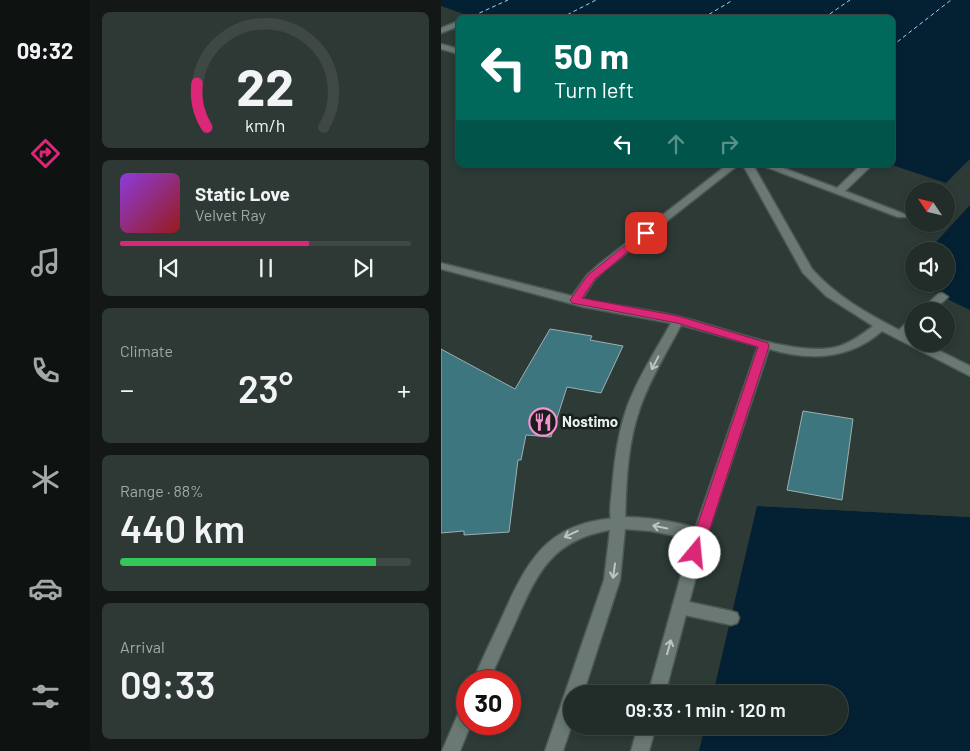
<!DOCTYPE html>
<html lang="en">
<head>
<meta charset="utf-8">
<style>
  body { margin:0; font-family:Barlow,sans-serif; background:#2e3834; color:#f1f3f6; height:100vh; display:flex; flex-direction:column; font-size:19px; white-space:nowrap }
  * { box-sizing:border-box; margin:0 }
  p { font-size:16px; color:#a2a7a8 }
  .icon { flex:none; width:28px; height:28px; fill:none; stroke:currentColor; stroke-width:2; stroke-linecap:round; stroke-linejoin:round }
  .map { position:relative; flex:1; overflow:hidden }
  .details { display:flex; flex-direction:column; gap:12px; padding:12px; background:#131816; width:351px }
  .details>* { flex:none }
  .banner { position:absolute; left:15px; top:15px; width:439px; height:152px; border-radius:8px; box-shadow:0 2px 8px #0003,0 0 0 1px #3f4845; background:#00695c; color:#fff; overflow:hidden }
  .needle { width:32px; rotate:305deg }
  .controls { position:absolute; left:464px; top:182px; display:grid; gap:10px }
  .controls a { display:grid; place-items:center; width:50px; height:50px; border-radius:50%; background:#222c28; box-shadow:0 2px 8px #0003,0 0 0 1px #3f4845; font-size:25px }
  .speed { position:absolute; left:15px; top:670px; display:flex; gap:10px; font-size:25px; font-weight:700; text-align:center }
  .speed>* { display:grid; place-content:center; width:65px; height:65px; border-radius:50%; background:#222c28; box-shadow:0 2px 8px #0003,0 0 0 1px #3f4845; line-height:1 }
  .speed .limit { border:8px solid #d22; background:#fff; color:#111 }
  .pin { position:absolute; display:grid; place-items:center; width:42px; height:42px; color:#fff; margin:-21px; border-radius:10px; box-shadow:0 2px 8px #0006 }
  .me { position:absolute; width:55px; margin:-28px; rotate:17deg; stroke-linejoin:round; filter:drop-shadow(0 0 4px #0008) }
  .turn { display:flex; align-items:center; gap:18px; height:105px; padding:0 15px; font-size:22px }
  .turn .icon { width:65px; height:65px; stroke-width:2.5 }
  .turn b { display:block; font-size:35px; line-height:42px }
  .lanes { display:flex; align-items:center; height:48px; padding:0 15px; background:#0003; justify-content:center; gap:25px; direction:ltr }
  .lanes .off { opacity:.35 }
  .big { font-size:38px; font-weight:600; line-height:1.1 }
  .details .tile { flex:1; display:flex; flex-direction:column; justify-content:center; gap:8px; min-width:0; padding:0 18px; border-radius:8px; background:#2e3834 }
  .details .dial { align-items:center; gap:0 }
  .dial svg { height:130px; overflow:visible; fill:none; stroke:#3f4845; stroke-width:7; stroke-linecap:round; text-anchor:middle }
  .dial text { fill:#f1f3f6; stroke:none }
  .song { display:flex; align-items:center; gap:15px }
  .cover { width:60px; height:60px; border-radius:8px; background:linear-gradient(135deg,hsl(270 70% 55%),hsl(0 70% 35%)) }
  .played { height:5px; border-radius:2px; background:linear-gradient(90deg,#db2777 65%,#3f4845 65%) }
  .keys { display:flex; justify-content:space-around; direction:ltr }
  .heat { display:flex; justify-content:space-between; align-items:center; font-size:28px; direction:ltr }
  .charge { height:8px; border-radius:4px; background:linear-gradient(90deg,#34c759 88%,#3f4845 0) }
  .trip { position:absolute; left:122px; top:685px; width:285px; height:50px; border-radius:25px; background:#222c28; box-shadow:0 2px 8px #0003,0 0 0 1px #3f4845; font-weight:600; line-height:50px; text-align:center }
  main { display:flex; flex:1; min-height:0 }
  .menu { display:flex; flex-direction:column; width:90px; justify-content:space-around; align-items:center; background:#0e1210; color:#a2a7a8 }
  .menu .icon { width:35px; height:35px }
  .menu .active { color:#db2777 }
  .menu b { font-size:22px; color:#f1f3f6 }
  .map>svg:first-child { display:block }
  .water { fill:#042133 }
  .pier { fill:#2d3a35 }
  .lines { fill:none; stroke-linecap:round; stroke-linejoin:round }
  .ferry { stroke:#a1d2f7; stroke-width:1; stroke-dasharray:4 3; stroke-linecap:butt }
  .building { fill:#3d767e; stroke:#9eafb1 }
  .service-casing { stroke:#4c5753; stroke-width:3 }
  .minor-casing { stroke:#4c5753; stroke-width:3 }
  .service { fill:#6a7973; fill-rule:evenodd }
  .minor { fill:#6a7973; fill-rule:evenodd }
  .oneway { stroke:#bcc6c2 }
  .route { fill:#db2777; stroke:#8e194d }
  .labels { text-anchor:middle; stroke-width:5; stroke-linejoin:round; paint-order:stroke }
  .poi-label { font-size:15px; font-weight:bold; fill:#e8f0ed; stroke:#191f1d; text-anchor:start }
</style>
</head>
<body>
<main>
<nav class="menu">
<b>09:32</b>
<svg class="icon active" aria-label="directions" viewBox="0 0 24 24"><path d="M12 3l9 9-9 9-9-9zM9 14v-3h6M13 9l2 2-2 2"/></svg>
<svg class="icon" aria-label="music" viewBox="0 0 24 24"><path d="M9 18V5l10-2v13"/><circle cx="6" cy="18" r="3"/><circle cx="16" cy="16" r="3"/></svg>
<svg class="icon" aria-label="phone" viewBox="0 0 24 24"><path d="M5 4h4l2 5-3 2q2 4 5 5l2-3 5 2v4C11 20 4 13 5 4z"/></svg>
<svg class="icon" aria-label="climate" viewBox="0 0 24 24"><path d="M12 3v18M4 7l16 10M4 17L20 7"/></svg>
<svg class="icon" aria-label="car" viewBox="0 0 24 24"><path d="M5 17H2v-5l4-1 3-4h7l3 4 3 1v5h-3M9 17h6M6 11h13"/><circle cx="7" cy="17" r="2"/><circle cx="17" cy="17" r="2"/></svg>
<svg class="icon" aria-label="filters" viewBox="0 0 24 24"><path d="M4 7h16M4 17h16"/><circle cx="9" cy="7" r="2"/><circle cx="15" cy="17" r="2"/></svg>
</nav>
<section class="details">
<div class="tile dial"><svg viewBox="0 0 100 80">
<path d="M14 69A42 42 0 1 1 86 69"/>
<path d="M14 69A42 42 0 0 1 8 42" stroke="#db2777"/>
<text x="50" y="56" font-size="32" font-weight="700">22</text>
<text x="50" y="72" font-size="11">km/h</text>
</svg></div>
<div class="tile">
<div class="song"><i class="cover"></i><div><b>Static Love</b><p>Velvet Ray</p></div></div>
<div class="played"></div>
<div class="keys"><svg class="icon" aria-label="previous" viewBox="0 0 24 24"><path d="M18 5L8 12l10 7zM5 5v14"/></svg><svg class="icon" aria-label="pause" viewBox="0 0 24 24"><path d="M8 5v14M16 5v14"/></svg><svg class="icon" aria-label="next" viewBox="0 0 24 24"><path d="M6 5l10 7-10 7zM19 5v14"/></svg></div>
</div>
<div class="tile"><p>Climate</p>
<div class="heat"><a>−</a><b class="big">23°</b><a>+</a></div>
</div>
<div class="tile"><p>Range · 88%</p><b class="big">440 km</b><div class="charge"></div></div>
<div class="tile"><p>Arrival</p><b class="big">09:33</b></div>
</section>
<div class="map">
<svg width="529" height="751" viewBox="0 0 529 751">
  <rect width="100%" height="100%" fill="#2d3a35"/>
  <!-- water -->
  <g class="water">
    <path d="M0 0H529V159L505 183 451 165V18H34L0 6Z"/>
    <path d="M529 205V310L475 284H505V251H487Z"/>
    <path d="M316 506 529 517V751H258L264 726H399V694H272Z"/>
  </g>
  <!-- pier -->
  <path class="pier" d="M317 504 529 514V517L316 506Z"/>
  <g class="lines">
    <!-- ferry -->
    <g class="ferry">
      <path d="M32 16 67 0"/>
      <path d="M120 18 155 0"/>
      <path d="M262 18 292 0"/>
      <path d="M383 18 409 0"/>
      <path d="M451 46 510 0"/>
    </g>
  </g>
  <!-- building -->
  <g class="building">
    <path d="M109 329 151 336 149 340 182 346 160 393 126 387 110 437 85 435 80 460H77L68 532 23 535V531L0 533V349L74 389Z"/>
    <path d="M362 411 412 419 401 500 346 490Z"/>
  </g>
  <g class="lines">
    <!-- service casing -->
    <g class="service-casing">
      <g id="service">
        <path d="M31 15 34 18H26Z"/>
        <path d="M18 21V26L0 33V28Z"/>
        <path d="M0 44 18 49V54L0 49Z"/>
        <path d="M286 165H297L165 269 154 279 141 299C173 306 207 309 239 317 282 327 357 359 399 346 412 341 422 334 432 326L385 296 362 273 302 165H312L371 269C395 296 425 313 458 330L468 320 472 319V329L467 334 472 337V344H485L529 366V376L441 331C408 360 368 361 328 349L266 535 264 539 259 541 254 539 252 535 317 346 240 325C226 352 209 379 199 408 186 445 185 485 184 523L182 527 177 529 172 527C167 517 170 501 171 490 173 462 177 433 186 407 197 377 215 350 230 323L143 307 0 269V263L131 296 146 275 157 265Z"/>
        <path d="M320 165H334L396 188 420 165H431L404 191 466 215 465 217H457Z"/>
        <path d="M501 293 507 297 492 311H479L497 294Z"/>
        <path d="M239 600 290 611 296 613 298 618 296 623 290 625 239 614 233 612 231 607 233 602Z"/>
      </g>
    </g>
    <!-- minor casing -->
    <g class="minor-casing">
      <g id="minor">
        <path d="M186 517C212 518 240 522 264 531L266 535 224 694H207L250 539 210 531 184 529 179 580 142 694H131V724L122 751H104L163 580 169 530C111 540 97 572 75 621 66 641 57 661 48 681H32C41 659 52 637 62 615 91 550 111 521 186 517Z"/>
        <path d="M26 704V724H30L19 751H1L20 707Z"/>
        <path d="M197 726H215L208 751H190Z"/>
      </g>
    </g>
    <!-- service -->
    <use href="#service" class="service"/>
    <!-- minor -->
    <use href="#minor" class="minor"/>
  </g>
  <!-- one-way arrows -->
  <defs><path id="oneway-shaft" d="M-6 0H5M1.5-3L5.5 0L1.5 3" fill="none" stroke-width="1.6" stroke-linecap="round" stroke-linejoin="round" transform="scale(1.25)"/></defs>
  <g class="oneway">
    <use href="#oneway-shaft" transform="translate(214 363) rotate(118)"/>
    <use href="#oneway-shaft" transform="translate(219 527) rotate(-169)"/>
    <use href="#oneway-shaft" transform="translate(130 534) rotate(155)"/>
    <use href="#oneway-shaft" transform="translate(173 571) rotate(98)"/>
    <use href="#oneway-shaft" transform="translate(228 647) rotate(-75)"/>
  </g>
  <!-- route -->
  <path class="route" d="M202 231 210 233 154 279 141 298 237 316 327 343 328 346 261 553 259 557H249L247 553 317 347 236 323 131 303 129 300 147 275Z"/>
  <!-- icons -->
  <defs>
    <g id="restaurant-ring" transform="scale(1.4375)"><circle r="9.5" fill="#191f1d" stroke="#f790ce" stroke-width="1.5"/><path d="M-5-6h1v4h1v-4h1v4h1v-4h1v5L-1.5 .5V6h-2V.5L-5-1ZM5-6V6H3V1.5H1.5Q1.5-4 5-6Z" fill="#f790ce"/></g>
  </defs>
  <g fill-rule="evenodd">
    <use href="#restaurant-ring" x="102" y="422"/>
  </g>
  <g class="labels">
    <!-- poi labels -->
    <g class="poi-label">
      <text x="121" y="427">Nostimo</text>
    </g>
  </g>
</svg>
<div class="controls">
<a><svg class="needle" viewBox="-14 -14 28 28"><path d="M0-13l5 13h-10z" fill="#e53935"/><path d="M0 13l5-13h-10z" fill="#a2a7a8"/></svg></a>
<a><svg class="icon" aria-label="sound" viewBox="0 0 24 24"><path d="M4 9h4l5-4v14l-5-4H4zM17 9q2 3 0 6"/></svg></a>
<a><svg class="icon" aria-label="search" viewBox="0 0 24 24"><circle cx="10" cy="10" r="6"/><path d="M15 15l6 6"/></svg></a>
</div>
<div class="speed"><div class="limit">30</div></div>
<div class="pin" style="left:205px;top:233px;background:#d93025"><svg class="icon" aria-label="arrive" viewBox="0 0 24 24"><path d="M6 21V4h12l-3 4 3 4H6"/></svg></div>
<svg class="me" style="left:254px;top:553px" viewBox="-20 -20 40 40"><circle r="19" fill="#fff"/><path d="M0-13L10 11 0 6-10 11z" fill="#db2777"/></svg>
<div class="trip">09:33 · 1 min · 120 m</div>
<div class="banner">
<div class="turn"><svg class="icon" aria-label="left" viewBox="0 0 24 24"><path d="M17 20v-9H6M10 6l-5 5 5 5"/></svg><div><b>50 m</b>Turn left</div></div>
<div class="lanes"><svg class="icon" aria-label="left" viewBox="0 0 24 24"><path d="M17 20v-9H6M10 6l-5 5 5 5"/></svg><svg class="icon off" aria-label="ahead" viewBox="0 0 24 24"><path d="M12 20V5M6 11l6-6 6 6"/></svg><svg class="icon off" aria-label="right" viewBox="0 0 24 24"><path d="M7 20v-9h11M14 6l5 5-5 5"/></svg></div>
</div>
</div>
</main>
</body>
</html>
